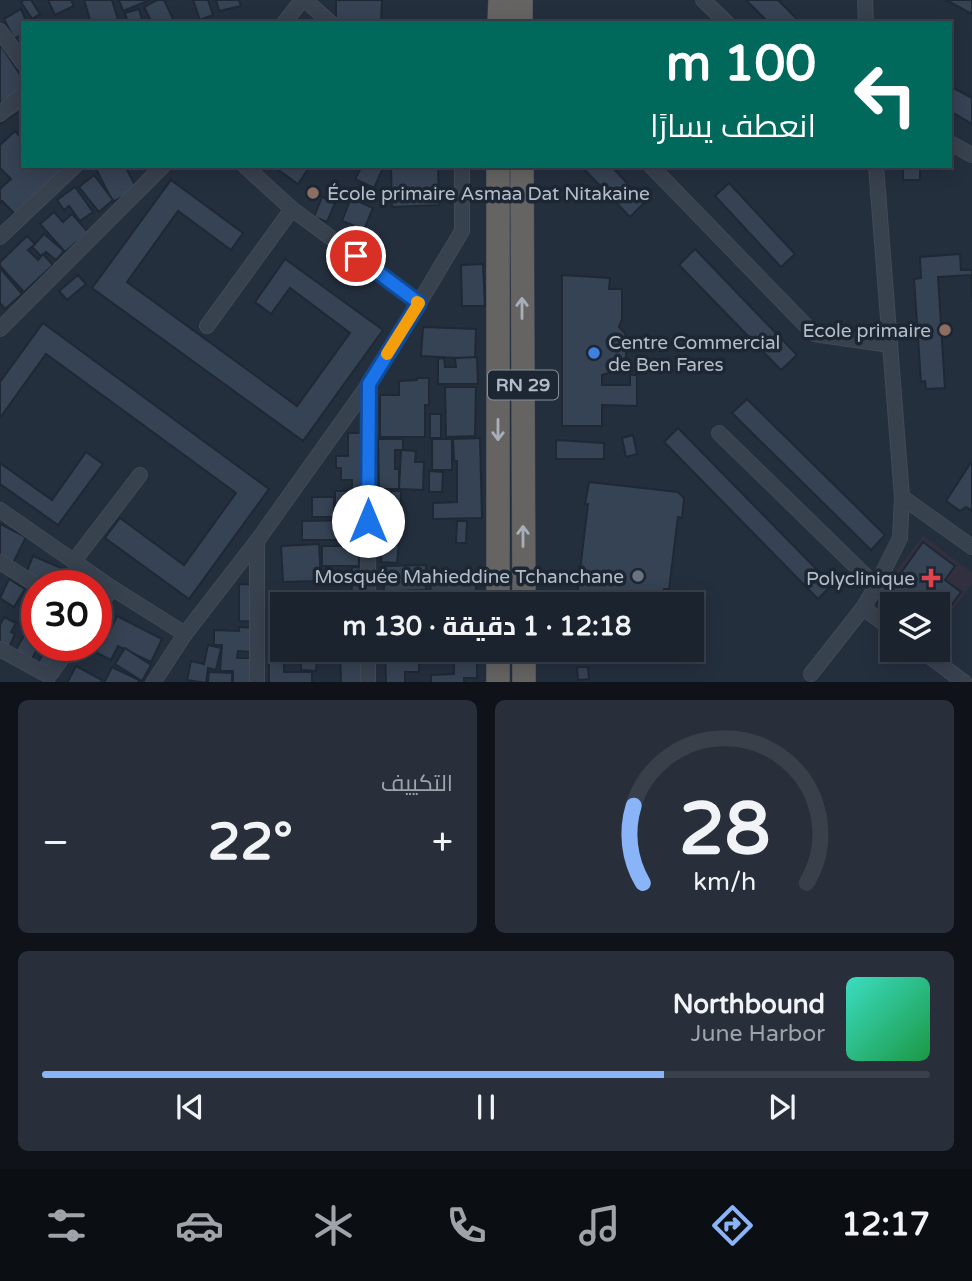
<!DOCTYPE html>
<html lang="ar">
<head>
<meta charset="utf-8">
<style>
  body { margin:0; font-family:"Varela Round",Cairo,sans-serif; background:#282f3a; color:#f1f3f6; direction:rtl; height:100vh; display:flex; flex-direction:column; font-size:26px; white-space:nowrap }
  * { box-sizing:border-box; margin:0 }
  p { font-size:23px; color:#a0a4aa }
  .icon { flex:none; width:38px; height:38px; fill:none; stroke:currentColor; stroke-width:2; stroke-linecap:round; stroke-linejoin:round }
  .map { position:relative; height:682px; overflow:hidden; direction:ltr }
  .details { display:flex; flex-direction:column; gap:18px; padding:18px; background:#0f1319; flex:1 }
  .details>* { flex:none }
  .top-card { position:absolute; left:21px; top:21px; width:931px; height:147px; border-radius:0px; box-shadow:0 4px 18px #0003,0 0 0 2px #39404a; direction:rtl; background:#00695c; color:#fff; overflow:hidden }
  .fabs { position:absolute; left:880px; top:592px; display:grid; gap:14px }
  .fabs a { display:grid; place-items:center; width:70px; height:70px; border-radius:0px; background:#1b232e; box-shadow:0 4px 18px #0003,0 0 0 2px #39404a; font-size:35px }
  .speed { position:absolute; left:21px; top:570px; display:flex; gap:14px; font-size:35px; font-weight:700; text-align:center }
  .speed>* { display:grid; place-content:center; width:91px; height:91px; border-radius:50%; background:#1b232e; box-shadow:0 4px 18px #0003,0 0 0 2px #39404a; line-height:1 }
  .speed .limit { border:10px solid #d22; background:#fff; color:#111 }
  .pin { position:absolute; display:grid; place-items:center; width:60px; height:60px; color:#fff; margin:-30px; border:4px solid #fff; border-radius:50%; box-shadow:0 2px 7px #0007 }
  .me { position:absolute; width:77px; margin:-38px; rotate:0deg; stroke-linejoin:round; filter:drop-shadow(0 0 5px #0008) }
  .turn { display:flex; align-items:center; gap:24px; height:147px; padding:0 21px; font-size:32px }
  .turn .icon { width:91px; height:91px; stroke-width:2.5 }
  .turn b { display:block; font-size:49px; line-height:60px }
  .big { font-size:52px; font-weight:700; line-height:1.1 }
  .details .tile { flex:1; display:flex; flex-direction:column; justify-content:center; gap:10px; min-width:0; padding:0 24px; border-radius:10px; background:#282f3a }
  .details .dial { align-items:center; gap:0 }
  .dial svg { height:182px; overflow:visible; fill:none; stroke:#39404a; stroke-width:7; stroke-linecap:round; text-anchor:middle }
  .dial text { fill:#f1f3f6; stroke:none }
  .song { display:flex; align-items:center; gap:21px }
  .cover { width:84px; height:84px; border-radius:10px; background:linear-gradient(135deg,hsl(170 70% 55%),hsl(140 70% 35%)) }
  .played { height:7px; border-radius:4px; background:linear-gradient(90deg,#8ab4f8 70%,#39404a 70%) }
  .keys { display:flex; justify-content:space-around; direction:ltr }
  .heat { display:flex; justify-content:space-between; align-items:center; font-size:38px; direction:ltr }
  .details .tiles { flex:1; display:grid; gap:18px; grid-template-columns:1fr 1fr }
  .tile:last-child { grid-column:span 2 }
  .trip { position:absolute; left:270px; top:592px; width:434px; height:70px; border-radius:0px; background:#1b232e; box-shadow:0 4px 18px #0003,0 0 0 2px #39404a; font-weight:700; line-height:70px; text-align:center; direction:rtl }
  .dock { display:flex; height:112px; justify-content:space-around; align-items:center; background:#0b0e12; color:#a0a4aa }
  .dock .icon { width:49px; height:49px }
  .dock .on { color:#8ab4f8 }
  .dock b { font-size:32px; color:#f1f3f6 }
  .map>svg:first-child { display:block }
  .medical { fill:#32303f }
  .building { fill:#364354; stroke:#1f2835; stroke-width:2 }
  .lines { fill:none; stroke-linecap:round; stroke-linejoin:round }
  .minor-casing { stroke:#414a57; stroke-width:16 }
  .trunk-casing { stroke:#434c59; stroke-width:24 }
  .minor { stroke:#38414e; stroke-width:14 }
  .trunk { stroke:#656462; stroke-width:23 }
  .oneway { stroke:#a8afba }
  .route-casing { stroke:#114b97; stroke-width:18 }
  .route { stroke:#1a73e8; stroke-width:12 }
  .slow { stroke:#f59e0b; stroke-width:12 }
  .education-dot { fill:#8d6e63; stroke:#1d2633; stroke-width:2.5 }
  .shop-dot { fill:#3f7fe0; stroke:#1d2633; stroke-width:2.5 }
  .worship-dot { fill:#6b7280; stroke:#1d2633; stroke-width:2.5 }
  .health-dot { fill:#e0444e; stroke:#1d2633; stroke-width:2.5 }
  .labels { text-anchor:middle; stroke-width:7; stroke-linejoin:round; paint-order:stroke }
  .shield { fill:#1d2633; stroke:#878f9c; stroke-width:2 }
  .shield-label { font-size:18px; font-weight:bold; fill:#b4bcc9 }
  .poi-label { font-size:19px; fill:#b4bcc9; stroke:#1d2633; text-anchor:end }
</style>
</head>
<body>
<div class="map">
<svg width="972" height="683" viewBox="0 0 972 683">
  <rect width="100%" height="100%" fill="#242f3e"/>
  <!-- medical -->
  <path class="medical" d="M923 536 972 573V584L938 629V604H896L880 592Z"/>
  <!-- building -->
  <g class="building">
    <path d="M24 0H31L40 14 32 19 21 2Z"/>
    <path d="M48 0H71L74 6 55 15Z"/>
    <path d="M84 0H112L119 23H91Z"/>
    <path d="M119 0H150L123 11Z"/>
    <path d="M157 0H164L175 23H152L144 7Z"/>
    <path d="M193 0H208L213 15 200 20Z"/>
    <path d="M216 0H239L241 6 219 11Z"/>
    <path d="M336 0H382L381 23H336Z"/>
    <path d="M746 0H778L801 23H769Z"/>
    <path d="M946 0H972V14Z"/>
    <path d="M21 9 27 23H23V34L14 39 4 19Z"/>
    <path d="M139 9 143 23H128L125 13Z"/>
    <path d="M0 44 23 79V109L0 124Z"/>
    <path d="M950 86 972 98V124L950 111Z"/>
    <path d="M15 131 23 140V166H77L15 226 8 218 14 213 2 201 0 203V189L11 179 0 168V145Z"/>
    <path d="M125 166 137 189 113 202 95 167Z"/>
    <path d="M273 166H310L298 184Z"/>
    <path d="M362 166H384L374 188 355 179Z"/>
    <path d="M391 166H438L439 205 392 207Z"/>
    <path d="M581 166H611L645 202 630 217Z"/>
    <rect x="903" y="166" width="17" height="14"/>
    <path d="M94 175 113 200 99 212 79 187Z"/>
    <path d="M171 180 243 233 231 250 178 211 127 282 297 406 350 333 290 288 271 314 255 302 285 259 383 330 303 441 92 288Z"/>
    <path d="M729 183 795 254 781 267 715 196Z"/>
    <path d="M75 187 93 212 80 221 69 206 64 210 57 200Z"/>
    <path d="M322 197 335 203 327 222 314 217Z"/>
    <path d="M351 198 373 208 361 237 350 232 353 225 342 221Z"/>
    <path d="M54 212 63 222 72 214 88 232 65 252 40 224Z"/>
    <path d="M44 234 64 251 56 260 46 252 42 257 32 247Z"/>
    <path d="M27 236 35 244 28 250 38 260 43 254 53 265 24 292 0 266V262Z"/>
    <path d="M695 249 797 355 781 370 679 265Z"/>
    <path d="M960 254 961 270H972V298L971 275 938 277 945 388 926 389 925 381 921 382 914 279 921 278 920 257Z"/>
    <path d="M483 264 485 306H462L461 265Z"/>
    <path d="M0 268 22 294 5 309 0 303Z"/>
    <path d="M78 275 86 284 67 300 59 291Z"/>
    <path d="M562 275 610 278 609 289H622V319L619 327 625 333 627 341 626 357 615 371 602 375V385H630V375H637V406L602 405V426H562Z"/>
    <path d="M43 323 269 489 189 599 105 538 120 518 184 565 236 493 46 354 0 418V382Z"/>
    <path d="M423 327 476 329 475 359 421 356Z"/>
    <path d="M477 357 478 384H438V359L444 358 445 367H456L455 358Z"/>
    <path d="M417 378H429V405H425V437H380V395H399V381L417 380Z"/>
    <path d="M445 387H476L475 436 446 437Z"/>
    <path d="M747 399 885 535 871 550 732 413Z"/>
    <rect x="430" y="414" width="11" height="24"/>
    <path d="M678 428 832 585 818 599 664 442Z"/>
    <path d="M348 433H362V489H352V480H341V468H336V456H348Z"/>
    <path d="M633 435 637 454 626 457 622 438Z"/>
    <path d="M480 438 482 518 433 519V503L457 502V461H454L453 439Z"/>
    <path d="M378 439H403V450H395V469H399V489H379Z"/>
    <rect x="432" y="439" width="20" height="31"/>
    <path d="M556 440 604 443V459H556Z"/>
    <path d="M401 450 416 451 415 462H424L423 490 399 489Z"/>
    <path d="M86 452 103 464 58 525 0 484V463L52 500Z"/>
    <path d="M972 461V511L966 507 960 511 946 501Z"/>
    <path d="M429 471 443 472 442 492H429Z"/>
    <path d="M589 482 678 492 684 498 682 518 678 517 669 589H664L663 604H576L588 504H585Z"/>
    <rect x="335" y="491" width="20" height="22"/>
    <path d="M391 491H401L400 531 378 530 380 494 391 495Z"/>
    <rect x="312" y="497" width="22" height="20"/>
    <path d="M356 520V529H366V543H340V540H302V521Z"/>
    <path d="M457 521H467L466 543H456Z"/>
    <path d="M0 524 26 537 12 565 0 559Z"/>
    <path d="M383 539 399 541 397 563 381 562Z"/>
    <path d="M923 542 955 566 945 580 961 592 938 623V604H911L890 588Z"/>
    <path d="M319 544 321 581 283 582 281 546Z"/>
    <rect x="322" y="546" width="37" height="20"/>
    <path d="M33 556 66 570 59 586H43L24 578Z"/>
    <path d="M426 565V590L399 591V602L422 601V604H384V566Z"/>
    <path d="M352 567 365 568 364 582 351 581Z"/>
    <path d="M431 578 476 579V604H430Z"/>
    <path d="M9 579 25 589 14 607 0 598Z"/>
    <path d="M239 584 261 585V622L239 621Z"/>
    <path d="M352 585 363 586 362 602 351 601Z"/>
    <path d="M885 592 898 601 892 604 890 612 877 603Z"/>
    <path d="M318 594 337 596V603L318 604Z"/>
    <path d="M117 616 162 639 151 662 118 646 111 660 87 648 88 646H96V629L108 635Z"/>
    <path d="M4 617 16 623 11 632 15 634 8 650 0 646V625Z"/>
    <path d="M239 627 255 628 254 652 238 651 237 658H259L258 683H233V671H220L222 645H214V630L239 631Z"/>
    <path d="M27 630 37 636V646H39L28 666 12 657Z"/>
    <path d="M282 635V649H319V657L275 658V636Z"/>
    <path d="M208 645 221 648 216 670 208 668 206 683 187 680 191 661 204 664Z"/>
    <path d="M125 648 151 665 142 681 115 664Z"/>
    <path d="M340 649H362V683H341Z"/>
    <path d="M385 649H419V672H405V683H386Z"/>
    <path d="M421 649H432L433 663H421Z"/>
    <path d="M448 649H474L475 662 449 663Z"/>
    <path d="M45 650 65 662 54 682 34 670Z"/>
    <path d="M301 657 317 658 316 671 301 670Z"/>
    <path d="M269 661H284V672H312V683H269Z"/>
    <path d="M454 663H477V678H464V683H431V675L454 674Z"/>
    <path d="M76 666 102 680 101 683H67Z"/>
    <path d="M112 667 139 680 138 683H104Z"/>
    <path d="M577 667H588L589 679 578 680Z"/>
    <path d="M209 672 232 673V683H208Z"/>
  </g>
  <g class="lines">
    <!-- minor casing -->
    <g class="minor-casing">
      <g id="minor">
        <path d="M305 0 331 23"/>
        <path d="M703 0 727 23"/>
        <path d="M865 0 866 23"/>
        <path d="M284 23 302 0"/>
        <path d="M0 31 23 63"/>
        <path d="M0 114 23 93"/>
        <path d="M950 143 972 155"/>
        <path d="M245 166 292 209 419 303"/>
        <path d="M651 166 814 334 890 345"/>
        <path d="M0 237 75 166"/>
        <path d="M207 326 292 209"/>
        <path d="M0 329 163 166"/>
        <path d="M719 433 876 586"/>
        <path d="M902 497 972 547"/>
        <path d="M0 510 112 588 185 634"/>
        <path d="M257 541V683"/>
        <path d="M74 561 140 475"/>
        <path d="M0 562 38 586"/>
        <path d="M368 604 369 385"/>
        <path d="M863 608 892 629"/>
        <path d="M96 611 112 588"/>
        <path d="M0 649 49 676 71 646"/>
        <path d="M920 649 965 683"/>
        <path d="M811 674 863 608 876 586 900 538 902 497 876 166"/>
        <path d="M153 683 185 634 257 541 369 384 419 303 462 231V166"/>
        <path d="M368 683V649"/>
      </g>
    </g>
    <!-- trunk casing -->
    <g class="trunk-casing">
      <g id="trunk">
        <path d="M521 0V23"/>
        <path d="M499 23 500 0"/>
        <path d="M522 166 524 604"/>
        <path d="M498 604V166"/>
        <path d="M524 649V683"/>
        <path d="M498 683V649"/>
      </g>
    </g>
    <!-- minor -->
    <use href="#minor" class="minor"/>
    <!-- trunk -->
    <use href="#trunk" class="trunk"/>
  </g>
  <!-- one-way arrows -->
  <defs><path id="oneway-shaft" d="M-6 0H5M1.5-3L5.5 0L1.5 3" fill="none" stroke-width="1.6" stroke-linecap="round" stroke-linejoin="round" transform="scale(1.75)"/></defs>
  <g class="oneway">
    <use href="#oneway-shaft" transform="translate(522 308) rotate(-90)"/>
    <use href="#oneway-shaft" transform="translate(498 430) rotate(90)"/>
    <use href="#oneway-shaft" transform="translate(523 536) rotate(-90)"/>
  </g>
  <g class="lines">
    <!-- route casing -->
    <g class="route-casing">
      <path id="route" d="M356 256 419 303 369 384 368 521"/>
    </g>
    <!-- route -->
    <use href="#route" class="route"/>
    <!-- slow -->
    <path class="slow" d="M387 354 419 303 417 302"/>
  </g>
  <!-- markers -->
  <g class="education-dot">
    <circle cx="313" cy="193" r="7"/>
    <circle cx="945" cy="330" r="7"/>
  </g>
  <circle class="shop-dot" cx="594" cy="353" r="7"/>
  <circle class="worship-dot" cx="638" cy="576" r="7"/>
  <path class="health-dot" d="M927.5 567.5h7v7h7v7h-7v7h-7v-7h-7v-7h7z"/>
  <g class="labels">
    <!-- shield labels -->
    <rect class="shield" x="488" y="370.5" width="70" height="29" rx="5"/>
    <g class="shield-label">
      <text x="523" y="391">RN 29</text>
    </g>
    <!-- poi labels -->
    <g class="poi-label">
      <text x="327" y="200" text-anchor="start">École primaire Asmaa Dat Nitakaine</text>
      <text x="931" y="337">Ecole primaire</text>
      <text x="608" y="349" text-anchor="start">Centre Commercial<tspan x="608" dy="22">de Ben Fares</tspan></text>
      <text x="624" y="583">Mosquée Mahieddine Tchanchane</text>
      <text x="915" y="585">Polyclinique</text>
    </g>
  </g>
</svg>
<div class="fabs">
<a><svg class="icon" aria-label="layers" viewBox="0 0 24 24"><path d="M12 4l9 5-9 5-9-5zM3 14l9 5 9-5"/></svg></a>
</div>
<div class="speed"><div class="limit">30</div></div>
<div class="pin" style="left:356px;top:256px;background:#d93025"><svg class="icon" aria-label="arrive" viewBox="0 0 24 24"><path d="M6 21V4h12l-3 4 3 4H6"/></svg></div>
<svg class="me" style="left:368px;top:521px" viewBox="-20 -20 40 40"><circle r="19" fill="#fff"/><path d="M0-13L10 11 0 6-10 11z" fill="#1a73e8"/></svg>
<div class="trip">12:18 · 1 دقيقة · 130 m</div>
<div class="top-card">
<div class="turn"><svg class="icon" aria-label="left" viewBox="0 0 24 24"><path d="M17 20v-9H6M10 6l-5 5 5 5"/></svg><div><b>100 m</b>انعطف يسارًا</div></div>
</div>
</div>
<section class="details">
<div class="tiles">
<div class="tile dial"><svg viewBox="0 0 100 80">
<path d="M14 69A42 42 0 1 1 86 69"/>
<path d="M14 69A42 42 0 0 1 10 35" stroke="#8ab4f8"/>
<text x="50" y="56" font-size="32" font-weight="700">28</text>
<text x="50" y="72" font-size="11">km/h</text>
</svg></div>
<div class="tile"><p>التكييف</p>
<div class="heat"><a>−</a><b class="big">22°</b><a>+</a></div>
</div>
<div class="tile">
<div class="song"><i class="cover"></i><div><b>Northbound</b><p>June Harbor</p></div></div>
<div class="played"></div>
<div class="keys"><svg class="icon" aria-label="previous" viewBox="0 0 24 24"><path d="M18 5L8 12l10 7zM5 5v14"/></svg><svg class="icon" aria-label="pause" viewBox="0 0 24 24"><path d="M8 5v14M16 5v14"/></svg><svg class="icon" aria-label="next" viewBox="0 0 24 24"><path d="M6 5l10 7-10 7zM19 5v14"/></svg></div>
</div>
</div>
</section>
<nav class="dock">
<b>12:17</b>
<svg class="icon on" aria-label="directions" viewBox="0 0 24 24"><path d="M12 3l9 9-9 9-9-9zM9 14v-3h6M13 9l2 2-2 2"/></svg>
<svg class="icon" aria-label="music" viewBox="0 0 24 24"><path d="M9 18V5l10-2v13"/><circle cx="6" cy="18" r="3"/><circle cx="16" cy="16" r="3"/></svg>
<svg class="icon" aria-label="phone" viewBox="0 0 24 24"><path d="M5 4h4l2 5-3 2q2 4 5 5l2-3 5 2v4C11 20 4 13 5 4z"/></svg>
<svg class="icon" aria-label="climate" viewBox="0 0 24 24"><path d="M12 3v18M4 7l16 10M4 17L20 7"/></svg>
<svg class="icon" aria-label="car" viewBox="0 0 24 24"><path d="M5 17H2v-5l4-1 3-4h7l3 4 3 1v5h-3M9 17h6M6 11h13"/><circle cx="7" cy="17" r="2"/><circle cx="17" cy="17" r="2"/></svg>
<svg class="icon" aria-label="filters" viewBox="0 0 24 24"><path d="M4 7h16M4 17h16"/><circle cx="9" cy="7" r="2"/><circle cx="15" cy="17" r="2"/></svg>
</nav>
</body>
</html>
